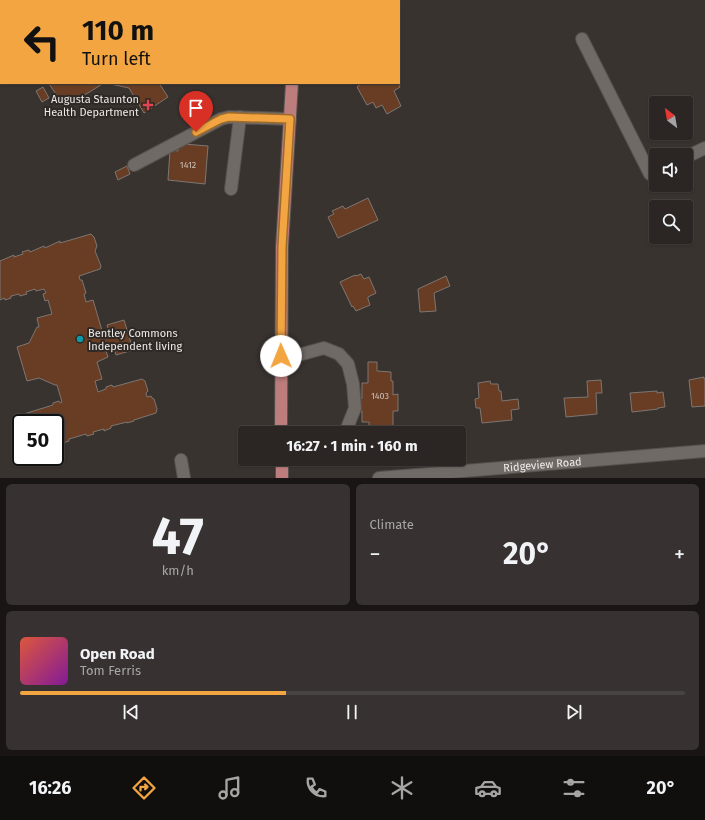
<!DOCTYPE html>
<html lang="en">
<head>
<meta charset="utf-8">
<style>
  body { margin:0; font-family:"Fira Sans",sans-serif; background:#373231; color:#f1f3f6; height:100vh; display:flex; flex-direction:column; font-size:15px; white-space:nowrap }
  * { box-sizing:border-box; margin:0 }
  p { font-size:13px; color:#a6a5a6 }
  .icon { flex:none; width:22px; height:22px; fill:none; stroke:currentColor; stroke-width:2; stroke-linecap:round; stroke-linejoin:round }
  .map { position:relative; height:478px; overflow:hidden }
  .details { display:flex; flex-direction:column; gap:6px; padding:6px; background:#181514; flex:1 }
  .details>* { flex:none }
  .hud { position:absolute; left:0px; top:0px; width:400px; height:84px; box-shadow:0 1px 3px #0004,0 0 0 1px #474341; background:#f2a541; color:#111; overflow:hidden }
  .needle { width:26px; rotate:329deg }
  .fabs { position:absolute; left:649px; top:96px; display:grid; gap:8px }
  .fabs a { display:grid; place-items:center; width:44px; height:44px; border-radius:4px; background:#2b2624; box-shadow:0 1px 3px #0004,0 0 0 1px #474341; font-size:20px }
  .speed { position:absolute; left:12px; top:414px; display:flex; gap:8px; font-size:20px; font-weight:700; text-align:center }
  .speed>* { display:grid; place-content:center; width:52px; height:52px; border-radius:50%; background:#2b2624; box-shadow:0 1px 3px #0004,0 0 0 1px #474341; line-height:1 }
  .speed .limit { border:2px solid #111; border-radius:6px; background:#fff; color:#111 }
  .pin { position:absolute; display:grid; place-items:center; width:34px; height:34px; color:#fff; margin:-41px -17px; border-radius:50% 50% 50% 0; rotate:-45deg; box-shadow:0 0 4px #0007 }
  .pin .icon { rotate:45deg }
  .me { position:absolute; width:44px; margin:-22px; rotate:359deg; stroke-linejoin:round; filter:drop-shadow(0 0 3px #0008) }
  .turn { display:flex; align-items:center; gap:14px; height:84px; padding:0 16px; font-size:18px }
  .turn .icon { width:52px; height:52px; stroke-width:2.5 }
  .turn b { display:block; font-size:28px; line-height:34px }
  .big { font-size:30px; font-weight:700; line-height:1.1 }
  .details .tile { flex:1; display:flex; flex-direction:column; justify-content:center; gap:6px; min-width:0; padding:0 14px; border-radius:6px; background:#373231 }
  .details .dial { align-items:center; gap:0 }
  .dial b { font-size:52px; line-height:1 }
  .song { display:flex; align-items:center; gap:12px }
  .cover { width:48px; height:48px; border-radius:6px; background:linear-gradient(135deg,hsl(10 70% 55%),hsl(290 70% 35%)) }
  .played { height:4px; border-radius:2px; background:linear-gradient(90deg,#f2a541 40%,#474341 40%) }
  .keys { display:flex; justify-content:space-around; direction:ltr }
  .heat { display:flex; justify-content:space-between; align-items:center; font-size:22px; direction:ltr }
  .details .tiles { flex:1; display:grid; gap:6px; grid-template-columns:1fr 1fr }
  .tile:last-child { grid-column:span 2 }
  .trip { position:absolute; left:238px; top:426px; width:228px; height:40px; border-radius:4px; background:#2b2624; box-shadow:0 1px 3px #0004,0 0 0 1px #474341; font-weight:700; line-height:40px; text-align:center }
  .tab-bar { display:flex; height:64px; justify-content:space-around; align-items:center; background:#110f0e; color:#a6a5a6 }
  .tab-bar .icon { width:28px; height:28px }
  .tab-bar .active { color:#f2a541 }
  .tab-bar b { font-size:18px; color:#f1f3f6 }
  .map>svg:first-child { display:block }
  .building { fill:#683d24; stroke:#7d7672 }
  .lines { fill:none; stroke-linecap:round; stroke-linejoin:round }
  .minor-casing { stroke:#55514e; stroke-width:14 }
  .major-casing { stroke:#55514e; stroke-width:14 }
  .minor { stroke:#706a66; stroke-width:12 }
  .major { stroke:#bd7d7d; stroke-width:12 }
  .route-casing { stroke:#9d6b2a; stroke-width:10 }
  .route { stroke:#f2a541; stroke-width:7 }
  .health-dot { fill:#e0444e; stroke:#2f2926; stroke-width:1.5 }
  .culture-dot { fill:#0f9aa8; stroke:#2f2926; stroke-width:1.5 }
  .labels { text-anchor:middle; stroke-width:4; stroke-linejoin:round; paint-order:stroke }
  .number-label { font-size:9px; fill:#ccbeb6 }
  .poi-label { font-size:11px; fill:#ede9e7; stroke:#2f2926; text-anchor:end }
  .street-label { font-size:11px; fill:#ede9e7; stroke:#2f2926 }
</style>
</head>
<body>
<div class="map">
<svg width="705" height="478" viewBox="0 0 705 478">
  <rect width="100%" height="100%" fill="#393330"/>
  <!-- building -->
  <g class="building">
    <path d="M50 83H104L65 107 49 84Z"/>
    <path d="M106 83H159L168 97 144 113 129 88Z"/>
    <path d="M362 83H398L400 87 394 91 401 106 387 114 382 105 376 108 373 102 367 105 357 87Z"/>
    <path d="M43 87 49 98 42 102 36 91Z"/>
    <path d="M184 144 208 146 205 184 168 180 170 150 178 151V145L184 146Z"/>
    <path d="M127 166 130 174 118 180 115 172Z"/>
    <path d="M368 198 378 220 338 238 328 217 334 214 332 211 343 206 345 209Z"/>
    <path d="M91 234 94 237 97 246 95 251 101 266 100 269 79 276 80 280H82L86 293 84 294 86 302 93 300 103 334 109 332 107 325 124 320 133 350 116 355 114 348 106 351 108 357 97 362 102 379 95 381 98 392 106 389V387L112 385 113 387 142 379 145 381 148 391 146 393 147 397 151 396 152 398 154 399 157 409 156 413 134 420V421L127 423V422L111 426V428L104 431V429L93 432 94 434 87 436 86 434 69 439V441L60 444V442L55 443V423H21V442L14 417 53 405V403L59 401 60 403 62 402 57 385H55L39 378 27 381 17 347 29 343 37 327H39L37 318 52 314 48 300 45 301 43 294 46 293 44 289 36 291 35 289 26 292 27 294 20 296 19 294 11 296V298L5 300 4 298 0 300V261L14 255V257L23 254 22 252 29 250 30 252 44 246 45 248 60 241V243Z"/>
    <path d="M361 274 364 279 369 277 376 293 368 297V299L370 305 356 311 353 306 352 307 340 282 355 275 356 276Z"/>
    <path d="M446 276 450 286 434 293 436 311 420 312 418 289Z"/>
    <path d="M368 362H377V371L391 372V381H393V395L398 394V411H393V433H369V422H362V411H357L358 398H362V383H368Z"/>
    <path d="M704 377V379H705V406L692 407 689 380Z"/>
    <path d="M601 380 602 393H596L597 414 566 417 564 398 588 397 587 381Z"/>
    <path d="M490 381 491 384H498L499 391H501L502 401 518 399 519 409 511 410 512 420 482 423 480 408H476L475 399 479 398 478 383Z"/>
    <path d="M657 391V393L663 392 665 407 658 408V409L632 412 630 393Z"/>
  </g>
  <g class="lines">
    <!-- minor casing -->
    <g class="minor-casing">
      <g id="minor">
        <path d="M67 1 69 0"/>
        <path d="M366 1 368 0"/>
        <path d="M582 39 650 174 656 171"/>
        <path d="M0 41 1 40"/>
        <path d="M686 157 705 148"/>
        <path d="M134 165 221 119 229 117 290 119"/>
        <path d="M231 189 240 117"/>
        <path d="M281 356 302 354 324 348 339 354 348 364 353 384 355 408 345 433"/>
        <path d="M181 460 184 478"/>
        <path id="s1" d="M379 478 705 451"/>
      </g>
    </g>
    <!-- major casing -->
    <g class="major-casing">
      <g id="major">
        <path d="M296 1V0"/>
        <path d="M281 433 282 247 292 83"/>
        <path d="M282 459V478"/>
      </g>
    </g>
    <!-- minor -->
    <use href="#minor" class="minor"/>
    <!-- major -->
    <use href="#major" class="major"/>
  </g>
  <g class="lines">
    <!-- route casing -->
    <g class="route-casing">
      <path id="route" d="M196 132 221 119 229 117 290 119 282 247 281 356"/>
    </g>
    <!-- route -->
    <use href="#route" class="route"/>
  </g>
  <!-- markers -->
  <path class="health-dot" d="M146 99h4v4h4v4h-4v4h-4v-4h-4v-4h4z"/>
  <circle class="culture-dot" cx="80" cy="339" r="4"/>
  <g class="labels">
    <!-- number labels -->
    <g class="number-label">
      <text x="188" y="168">1412</text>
      <text x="380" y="399">1403</text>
    </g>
    <!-- poi labels -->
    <g class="poi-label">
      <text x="139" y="103">Augusta Staunton<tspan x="139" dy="13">Health Department</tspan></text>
      <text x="88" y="337" text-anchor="start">Bentley Commons<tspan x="88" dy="13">Independent living</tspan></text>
    </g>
    <!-- street labels -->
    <g class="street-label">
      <text dy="4" stroke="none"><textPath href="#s1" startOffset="164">Ridgeview Road</textPath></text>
    </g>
  </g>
</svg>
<div class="fabs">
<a><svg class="needle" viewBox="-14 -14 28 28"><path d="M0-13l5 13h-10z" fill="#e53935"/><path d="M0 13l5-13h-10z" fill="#a6a5a6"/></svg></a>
<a><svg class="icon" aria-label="sound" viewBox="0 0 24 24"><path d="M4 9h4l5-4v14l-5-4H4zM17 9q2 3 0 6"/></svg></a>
<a><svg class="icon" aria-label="search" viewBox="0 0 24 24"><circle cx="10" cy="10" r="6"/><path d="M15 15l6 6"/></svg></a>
</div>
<div class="speed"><div class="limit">50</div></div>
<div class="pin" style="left:196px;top:132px;background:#d93025"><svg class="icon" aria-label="arrive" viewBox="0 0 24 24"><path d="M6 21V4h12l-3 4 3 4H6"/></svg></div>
<svg class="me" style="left:281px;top:356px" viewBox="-20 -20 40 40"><circle r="19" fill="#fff"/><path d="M0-13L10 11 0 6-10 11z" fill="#f2a541"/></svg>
<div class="trip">16:27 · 1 min · 160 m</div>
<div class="hud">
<div class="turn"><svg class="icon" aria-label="left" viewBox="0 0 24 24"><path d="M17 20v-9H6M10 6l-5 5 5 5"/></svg><div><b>110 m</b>Turn left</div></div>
</div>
</div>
<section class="details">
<div class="tiles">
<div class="tile dial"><b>47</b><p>km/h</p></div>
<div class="tile"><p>Climate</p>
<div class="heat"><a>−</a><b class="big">20°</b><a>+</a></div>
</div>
<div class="tile">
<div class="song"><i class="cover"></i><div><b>Open Road</b><p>Tom Ferris</p></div></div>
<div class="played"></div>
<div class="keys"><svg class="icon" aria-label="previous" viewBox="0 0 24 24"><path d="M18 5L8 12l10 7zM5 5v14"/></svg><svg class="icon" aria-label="pause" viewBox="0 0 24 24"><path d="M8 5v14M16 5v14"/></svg><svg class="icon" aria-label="next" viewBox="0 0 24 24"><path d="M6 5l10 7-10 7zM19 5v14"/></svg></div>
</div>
</div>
</section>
<nav class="tab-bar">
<b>16:26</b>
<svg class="icon active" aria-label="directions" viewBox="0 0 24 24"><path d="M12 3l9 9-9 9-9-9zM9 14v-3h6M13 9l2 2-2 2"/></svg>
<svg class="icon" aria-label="music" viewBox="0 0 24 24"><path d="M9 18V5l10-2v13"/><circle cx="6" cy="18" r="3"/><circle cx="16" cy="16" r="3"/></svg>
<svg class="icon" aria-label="phone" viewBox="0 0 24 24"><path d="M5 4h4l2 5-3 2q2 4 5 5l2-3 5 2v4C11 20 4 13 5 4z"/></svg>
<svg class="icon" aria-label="climate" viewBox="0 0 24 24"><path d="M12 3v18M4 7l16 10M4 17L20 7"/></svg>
<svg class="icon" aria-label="car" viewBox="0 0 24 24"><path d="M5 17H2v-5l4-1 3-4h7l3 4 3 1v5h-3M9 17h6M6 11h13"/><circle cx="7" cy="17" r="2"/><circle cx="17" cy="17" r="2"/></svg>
<svg class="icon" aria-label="filters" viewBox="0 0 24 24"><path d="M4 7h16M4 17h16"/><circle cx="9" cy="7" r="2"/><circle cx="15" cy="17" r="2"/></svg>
<b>20°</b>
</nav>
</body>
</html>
